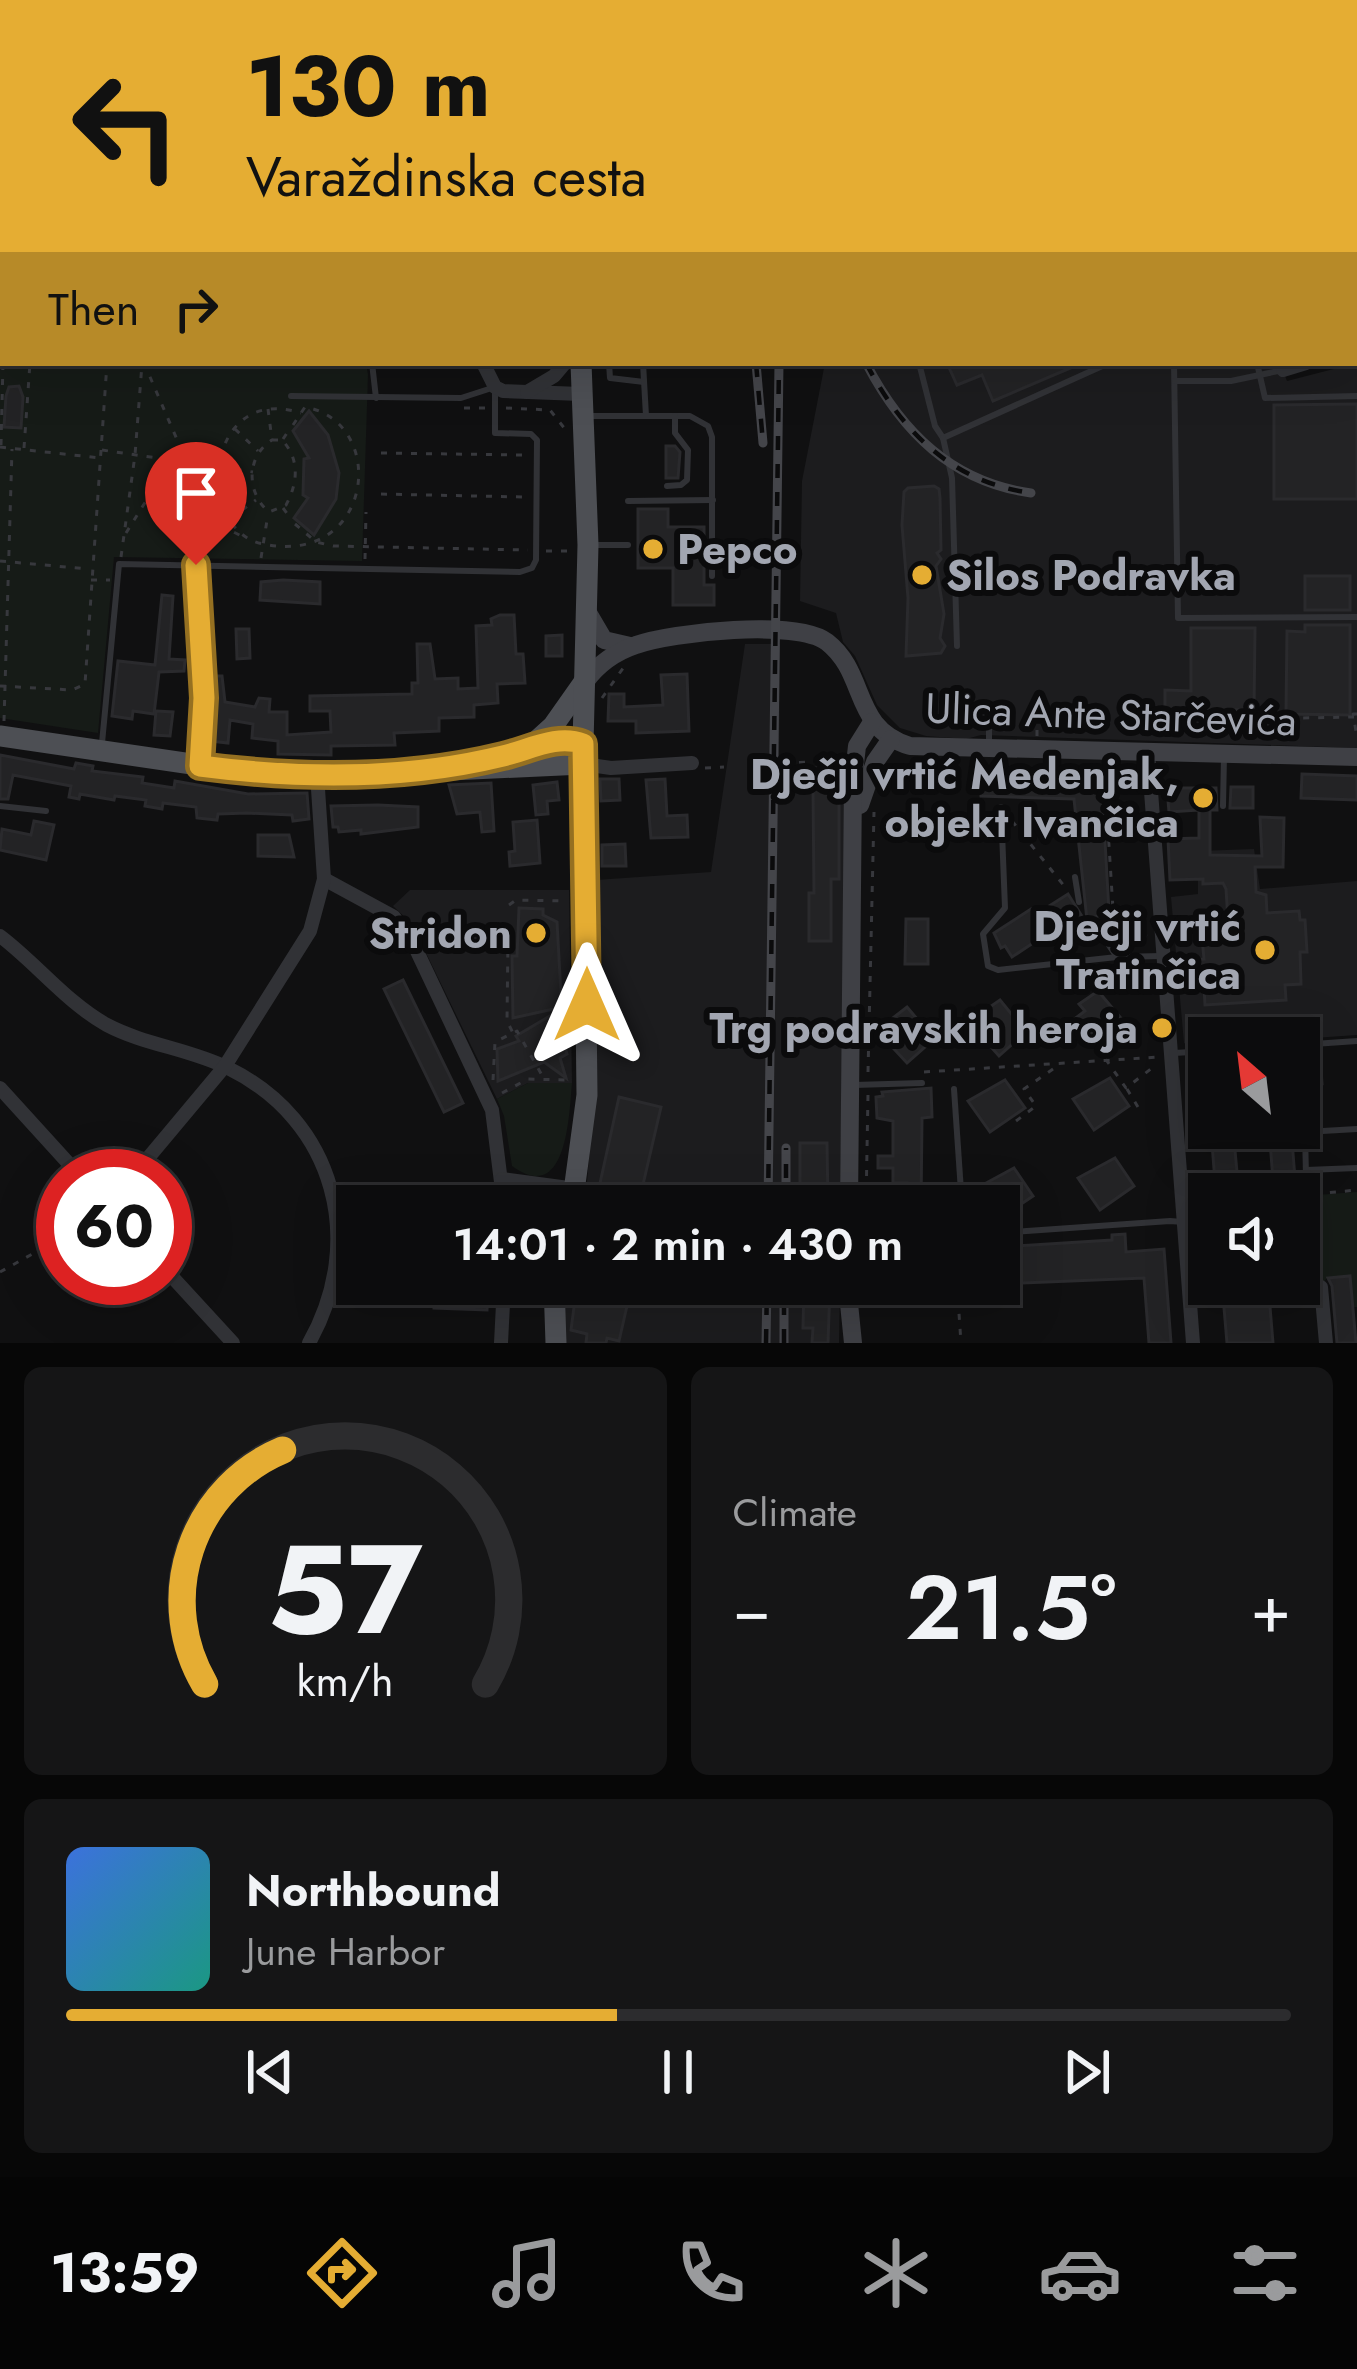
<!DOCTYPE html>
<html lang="en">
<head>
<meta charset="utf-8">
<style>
  body { margin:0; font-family:Jost,sans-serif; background:#151516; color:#f1f3f6; height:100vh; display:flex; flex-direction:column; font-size:45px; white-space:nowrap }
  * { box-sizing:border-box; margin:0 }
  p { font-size:39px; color:#9a9b9d }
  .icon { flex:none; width:66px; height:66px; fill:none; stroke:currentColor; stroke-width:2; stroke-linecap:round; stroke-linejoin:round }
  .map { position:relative; height:1343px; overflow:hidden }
  .panel { display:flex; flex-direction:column; gap:24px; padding:24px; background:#070707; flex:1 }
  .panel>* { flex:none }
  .top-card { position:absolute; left:0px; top:0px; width:1359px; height:366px; box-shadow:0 12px 48px #0002,0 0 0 3px #2c2c2e; background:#e5ad33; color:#111; overflow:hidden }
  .needle { width:78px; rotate:332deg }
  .buttons { position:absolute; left:1188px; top:1017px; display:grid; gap:24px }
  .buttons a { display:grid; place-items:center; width:132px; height:132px; border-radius:0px; background:#0c0c0d; box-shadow:0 12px 48px #0002,0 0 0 3px #2c2c2e; font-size:60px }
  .speed { position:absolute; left:36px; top:1149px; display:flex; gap:24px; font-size:60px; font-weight:700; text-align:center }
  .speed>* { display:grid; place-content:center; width:156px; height:156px; border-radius:50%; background:#0c0c0d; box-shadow:0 12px 48px #0002,0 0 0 3px #2c2c2e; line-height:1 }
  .speed .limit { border:18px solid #d22; background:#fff; color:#111 }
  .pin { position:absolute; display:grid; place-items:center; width:102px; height:102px; color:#fff; margin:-123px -51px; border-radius:50% 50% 50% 0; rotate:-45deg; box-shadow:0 0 12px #0007 }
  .pin .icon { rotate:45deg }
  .me { position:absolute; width:132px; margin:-66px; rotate:0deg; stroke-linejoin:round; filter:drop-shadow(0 0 9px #0008) }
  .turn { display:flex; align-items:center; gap:42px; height:252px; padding:0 48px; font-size:54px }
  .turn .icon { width:156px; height:156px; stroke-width:2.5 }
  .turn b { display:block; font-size:84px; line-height:102px }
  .then { display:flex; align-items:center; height:114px; padding:0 48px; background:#0003; gap:24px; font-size:45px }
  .big { font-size:90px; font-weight:600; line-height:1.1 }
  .panel .card { flex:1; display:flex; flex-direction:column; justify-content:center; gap:18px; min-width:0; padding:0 42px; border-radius:18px; background:#151516 }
  .panel .dial { align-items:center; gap:0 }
  .dial svg { height:312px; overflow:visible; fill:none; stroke:#2c2c2e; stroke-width:7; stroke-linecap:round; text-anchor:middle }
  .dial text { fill:#f1f3f6; stroke:none }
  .song { display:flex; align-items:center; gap:36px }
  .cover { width:144px; height:144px; border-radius:18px; background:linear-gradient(135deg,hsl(220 70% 55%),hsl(170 70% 35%)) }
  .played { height:12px; border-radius:6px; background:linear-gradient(90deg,#e5ad33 45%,#2c2c2e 45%) }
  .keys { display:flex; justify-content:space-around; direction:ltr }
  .heat { display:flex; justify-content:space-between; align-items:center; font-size:66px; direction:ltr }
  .panel .tiles { flex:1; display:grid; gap:24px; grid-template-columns:1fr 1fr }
  .card:last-child { grid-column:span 2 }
  .trip { position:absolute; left:336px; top:1185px; width:684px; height:120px; border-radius:0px; background:#0c0c0d; box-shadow:0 12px 48px #0002,0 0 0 3px #2c2c2e; font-weight:600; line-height:120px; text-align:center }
  .tabs { display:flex; height:192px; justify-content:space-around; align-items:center; background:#050505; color:#9a9b9d }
  .tabs .icon { width:84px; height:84px }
  .tabs .on { color:#e5ad33 }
  .tabs b { font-size:54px; color:#f1f3f6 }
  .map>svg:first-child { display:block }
  .built { fill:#1c1c1e }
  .green { fill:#161b17 }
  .building { fill:#232325; stroke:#2a2a2d; stroke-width:3 }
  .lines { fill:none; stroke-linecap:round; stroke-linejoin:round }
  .path { stroke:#37383d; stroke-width:3; stroke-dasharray:6 9; stroke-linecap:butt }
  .lane { stroke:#313236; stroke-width:6 }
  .street { stroke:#313236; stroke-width:14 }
  .secondary { stroke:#3f4045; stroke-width:18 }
  .primary { stroke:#4d4f54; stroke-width:21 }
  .rail-casing { stroke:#44454a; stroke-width:9 }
  .rail { stroke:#0b0b0c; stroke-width:4.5; stroke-dasharray:14; stroke-linecap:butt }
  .route-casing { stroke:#957021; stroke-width:30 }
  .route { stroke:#e5ad33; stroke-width:21 }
  .poi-dot { fill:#e5ad33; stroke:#0b0b0c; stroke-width:4.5 }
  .labels { text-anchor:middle; stroke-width:12; stroke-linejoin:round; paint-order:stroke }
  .poi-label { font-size:42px; font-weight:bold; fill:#a2a6b1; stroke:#0b0b0c; text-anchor:end }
  .street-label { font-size:42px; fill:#a2a6b1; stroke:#0b0b0c }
</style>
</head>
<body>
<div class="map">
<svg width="1357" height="1343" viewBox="0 0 1357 1343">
  <rect width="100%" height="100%" fill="#101011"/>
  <!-- built -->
  <g class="built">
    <path d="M871 0H1254L1255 3H871Z"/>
    <path d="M825 363H1280L1287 381 1357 363V748L981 735 966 739 926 736 900 728 877 705 855 656 843 642 836 613 800 601 802 481Z"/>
    <path d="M745 644H780L779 768 846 764 840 1206H585L594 1097 596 880 711 872Z"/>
    <path d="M1254 849 1260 889 1357 881V1035L1299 1039 1209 1038V1046L1191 1047 1184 1043 1171 897 1198 894V851Z"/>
    <path d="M410 890H569L572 1083H528L497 1099 412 924 393 906Z"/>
    <path d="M567 1284H840L839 1343H564L561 1323Z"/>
  </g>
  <!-- green -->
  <g class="green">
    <path d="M0 0H279L280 3H3V107Z"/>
    <path d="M0 192 3 363H366L368 375 362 561 114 557 98 733 0 718Z"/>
    <path d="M528 1083H572C569 1116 567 1206 512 1166L504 1116 497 1099Z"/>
    <path d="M1357 1192V1307H1353L1350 1277 1327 1278 1322 1284 1316 1195Z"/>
  </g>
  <!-- building -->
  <g class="building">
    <path d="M947 363H1082L993 401 982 375 957 385Z"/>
    <path d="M19 386 23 397 21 428 4 427 6 396 9 387Z"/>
    <path d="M1357 404V499H1274V405Z"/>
    <path d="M309 411 328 435 339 473 336 499 314 535 294 518 308 498 303 495 304 459 309 458 293 431Z"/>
    <path d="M666 446H675L680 452 678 478H666Z"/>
    <path d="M934 486 939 489 940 498 941 550 937 553 941 559 936 566 944 614 940 638 945 646 941 653 906 656 908 598 902 525 904 492 908 488Z"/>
    <path d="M638 509H668V527H704V585H714V605H673V568H638Z"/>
    <rect x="1305" y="576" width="45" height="34"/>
    <path d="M283 580 320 582V604L260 600 261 582Z"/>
    <path d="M162 595 173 596 169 659 185 660 184 671 159 672 154 714 133 711 132 719 112 716 118 661 155 665Z"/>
    <path d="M500 615H514L516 654H523L525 683 497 684 498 703 474 705V717L439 718V731L394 733 395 745 331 746V755L278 754V741L252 738 253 724 230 720 228 743 209 741 210 676H222L225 702 255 707 259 698 270 699 269 712H287V735L331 732 330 711H310V696L412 694V683H418L417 644H430L435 679 458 678V689L478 688 476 626 492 625 491 619Z"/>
    <path d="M1305 625H1350V715L1286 714 1287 631 1305 632Z"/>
    <path d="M1191 628H1255L1254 710 1165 709V690L1191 691Z"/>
    <path d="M236 629H249L250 658 237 659Z"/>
    <path d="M562 635V656H546V636Z"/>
    <path d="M687 674 689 731 636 733V721H608L609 694H624V707L663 705 661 675Z"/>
    <path d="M156 711 173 712 170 736 154 735Z"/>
    <path d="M0 755 74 769 76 763 93 766 92 771 143 777 142 783 174 788 175 781 248 794 307 793 309 819 293 821 292 815 247 813 218 814 217 820 197 818 196 807 163 803 162 809 145 806 146 800 115 796 114 800 80 794 79 799 69 797 71 786 13 775 8 799H0Z"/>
    <path d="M981 768 1101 771 1109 912 1087 920 1074 799 981 796Z"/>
    <path d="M1302 774 1357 776V800L1301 798Z"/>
    <path d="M600 779H619L620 800 601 801Z"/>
    <path d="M665 779 667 816 687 815 688 837 651 838 646 780Z"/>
    <path d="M557 782 559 800 547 801 548 814 536 815 533 785Z"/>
    <path d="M491 783 494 831 482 832 480 812 457 814 449 785Z"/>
    <path d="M839 787V879H831V941H809V893H814L813 788Z"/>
    <path d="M1231 787H1253V808H1230Z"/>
    <path d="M1167 788H1216L1217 810H1210V855L1262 856 1260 817 1284 818 1283 867H1255L1256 892 1266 895 1267 913 1299 911 1300 920H1305L1307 952H1300L1301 984 1285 985 1286 1000 1205 1005 1204 987H1192L1190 960 1204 959 1202 938 1229 936 1226 889 1223 883 1203 884V879L1170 880 1168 839 1199 838V810L1169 812Z"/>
    <path d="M378 805 418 807V827L361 834V830L339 832 338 827H333L331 806Z"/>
    <path d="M537 820 540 863 510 866 509 852 515 851 513 822Z"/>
    <path d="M34 821 54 825 46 860 0 850 2 829 31 835Z"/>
    <path d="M258 835H289L294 857 258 856Z"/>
    <path d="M625 844 626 866H602V845Z"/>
    <path d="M1068 894 1085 921 1058 938 1055 933 1047 938 1045 935 1012 957 1005 946 1001 948 994 933 1031 909 1035 915Z"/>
    <path d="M519 908 543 909V915L557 922 561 995H567V1006L513 1018 512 956H517Z"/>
    <path d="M906 919H928V964H905Z"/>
    <path d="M403 980 463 1103 444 1112 384 989Z"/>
    <path d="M1098 991 1125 1023 1098 1047 1073 1020 1085 1011 1079 1004Z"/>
    <path d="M1000 1000 1026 1032 999 1056 975 1029 987 1021 981 1013Z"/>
    <path d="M907 1007 934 1039 907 1063 882 1036 894 1028 889 1021Z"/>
    <path d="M555 1013 567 1054 560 1058 566 1078 544 1062 498 1081 497 1049 519 1041 516 1036Z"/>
    <path d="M1320 1053 1322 1084 1299 1086V1054Z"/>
    <path d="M1110 1078 1129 1106 1094 1130 1073 1099Z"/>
    <path d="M1005 1080 1025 1108 990 1132 968 1101Z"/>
    <path d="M931 1088 932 1117 922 1118 921 1206H906L907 1183H893V1168H878V1156H893V1121L877 1118 876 1097 883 1096 882 1092Z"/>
    <path d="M619 1097 661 1107 638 1206H595Z"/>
    <path d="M1269 1128H1291L1296 1191 1274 1193Z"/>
    <path d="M1233 1129 1239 1194H1216L1211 1131Z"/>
    <path d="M800 1143H827L828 1206H800Z"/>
    <path d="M1115 1158 1134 1186 1100 1210 1078 1178Z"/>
    <path d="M1014 1168 1033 1196 999 1219V1206H989L977 1188Z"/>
    <path d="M1125 1234 1126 1252 1164 1249 1171 1343H1149L1144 1278 1000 1284 999 1247 1112 1240V1235Z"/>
    <path d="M1299 1245H1315L1316 1271 1299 1272Z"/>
    <path d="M1350 1276 1356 1343H1337L1332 1286 1328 1278Z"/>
    <path d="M434 1284H488L487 1310 434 1308Z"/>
    <path d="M577 1284H632L619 1341 607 1338 606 1343H586L587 1334 571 1330Z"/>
    <path d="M804 1284H830L828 1343H812L813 1328H803Z"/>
    <path d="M1222 1284H1241L1242 1296 1269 1295 1273 1343H1227Z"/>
  </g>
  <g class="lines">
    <!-- path -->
    <g class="path">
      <path d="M751 3 754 0"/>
      <path d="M0 216H3"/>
      <path d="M0 328H3"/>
      <path d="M0 349H3"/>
      <path d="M144 363 204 502 222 526 247 539"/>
      <path d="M150 363H152"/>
      <path d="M268 363 363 365"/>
      <path d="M464 408H485"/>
      <path d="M506 408 550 410 565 429"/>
      <path d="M268 409 272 440"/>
      <path d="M293 425 305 407C389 422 374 567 263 544 193 530 205 382 301 413"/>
      <path d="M235 429 258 451"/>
      <path d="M283 439 289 430"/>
      <path d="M272 440H282C300 459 298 483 286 505L269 512C246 493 246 456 272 440Z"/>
      <path d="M1 445 3 363"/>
      <path d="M0 447 100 458"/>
      <path d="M24 448 30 363"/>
      <path d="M102 450 253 472"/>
      <path d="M381 453 523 455"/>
      <path d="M381 494 522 497"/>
      <path d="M283 508 292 520"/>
      <path d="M230 519 256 500"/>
      <path d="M295 524 316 542 333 546 528 550"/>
      <path d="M126 533 146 501 185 463"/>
      <path d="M546 551H573"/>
      <path d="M121 557 135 455 142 364"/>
      <path d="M261 558 268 514"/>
      <path d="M365 559 366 512"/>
      <path d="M0 561 88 569"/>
      <path d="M91 580H110"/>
      <path d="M0 686 72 690 85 684 107 363"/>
      <path d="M602 698 626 664"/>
      <path d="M1357 714H1353L1357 737"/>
      <path d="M4 721 12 449"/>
      <path d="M1246 725 1251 719 1354 717"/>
      <path d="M1037 736V714L1062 712 1070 719"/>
      <path d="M784 763 842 761"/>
      <path d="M1104 766 1115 941"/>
      <path d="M705 768 724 767"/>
      <path d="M889 770 920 763"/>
      <path d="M1107 779 1135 778"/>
      <path d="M1012 821 1065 887"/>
      <path d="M509 905 516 900 566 901"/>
      <path d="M1119 935 1129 930 1147 936"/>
      <path d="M515 1032 517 1031 543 1077"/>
      <path d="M1073 1043 1084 1036 1095 1044 1126 1088 1156 1065"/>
      <path d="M868 1072 874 812"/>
      <path d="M924 1072 1159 1057"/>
      <path d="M493 1080 495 1042 513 1033 507 1021 508 938"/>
      <path d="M1127 1089 1141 1112"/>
      <path d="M502 1093 528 1079 567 1080"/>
      <path d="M1016 1121 1036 1106 1024 1089 1059 1065"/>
      <path d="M1315 1194 1357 1190"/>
      <path d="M866 1206 868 1094"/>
      <path d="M1312 1227 1317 1233 1320 1275"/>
      <path d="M0 1272 63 1237"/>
      <path d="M957 1284 961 1343"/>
      <path d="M865 1287V1284"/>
      <path d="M865 1293 957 1290"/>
    </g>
    <!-- lane -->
    <g class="lane">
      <path d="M889 0 890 3"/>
      <path d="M1043 0 1044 3"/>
      <path d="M0 182H3"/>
      <path d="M372 363 376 398"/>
      <path d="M609 363 610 378 644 382"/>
      <path d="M643 363 646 416"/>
      <path d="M919 363 935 426 943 438 1109 363"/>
      <path d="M1174 363 1178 618 1357 617"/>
      <path d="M1257 363 1265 398 1357 396"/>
      <path d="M1175 381H1231L1283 370"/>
      <path d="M585 416H690L708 426 712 437V576"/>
      <path d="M943 438 952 478 957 646"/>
      <path d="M667 486 681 485 687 480 688 450 675 433V416"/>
      <path d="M628 501 713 500"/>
      <path d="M595 545H628"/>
      <path d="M196 566 204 697 200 763"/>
      <path d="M989 714V745"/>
      <path d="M102 743 119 564 520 572 532 568 536 560 537 440 531 434 495 433V387L461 398 291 396"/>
      <path d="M0 806 46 811"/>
      <path d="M1223 806 1224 756"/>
      <path d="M1001 807 1005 908 983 934 988 966 998 970 1117 957 1162 956"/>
      <path d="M1075 877 1079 902"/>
      <path d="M1094 923 1117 957"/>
      <path d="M1299 1045 1357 1041"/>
      <path d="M1174 1053 1209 1051"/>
      <path d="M854 1085 922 1083"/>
      <path d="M954 1089 962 1206"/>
      <path d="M1306 1170 1357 1168"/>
      <path d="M1299 1221H1307L1305 1132 1357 1129"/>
      <path d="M999 1233 1170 1221 1209 1224"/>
    </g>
    <!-- street -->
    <g class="street">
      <path d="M383 0 384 3"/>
      <path d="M406 3 407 0"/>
      <path d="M1356 349H1357"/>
      <path d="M483 363 495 387 503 391 581 394"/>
      <path d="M1283 370 1306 363"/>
      <path d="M527 392 554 376 565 363"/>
      <path d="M1148 752 1193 1343"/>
      <path d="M583 764 611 768 692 763"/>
      <path d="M324 879 394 917 415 947 492 1110 504 1206"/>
      <path d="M0 936C36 963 67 1003 107 1025 145 1045 190 1049 228 1068 336 1121 366 1242 309 1343"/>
      <path d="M0 1088 80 1176"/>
      <path d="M133 1176 225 1066 310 931 324 879 317 774"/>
      <path d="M502 1179 576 1189"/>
      <path d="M165 1269 233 1343"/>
      <path d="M1321 1287 1326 1343"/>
      <path d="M501 1343 504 1284"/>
    </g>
    <!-- secondary -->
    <g class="secondary">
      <path d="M587 611 604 640 630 646"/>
      <path d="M585 682C598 664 615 652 636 645 672 632 797 619 827 642 868 674 851 728 910 746L1357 757"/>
      <path d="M860 805 875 762 891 739"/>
      <path d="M849 1206 853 782 857 746 872 722"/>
      <path d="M847 1284 853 1343"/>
    </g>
    <!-- primary -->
    <g class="primary">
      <path d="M703 3 705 0"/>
      <path d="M0 736 253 773H387L583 764"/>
      <path d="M532 745 553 726 584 682"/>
      <path d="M492 759 555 742 583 744"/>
      <path d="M572 1206 587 1095 583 744 588 545 581 363"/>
      <path d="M554 1284 556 1343"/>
    </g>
    <!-- rail casing -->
    <g class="rail-casing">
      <g id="rail">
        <path d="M603 0 606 3"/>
        <path d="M805 3 806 0"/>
        <path d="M756 363 763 443"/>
        <path d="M866 363C902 432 952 482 1031 493"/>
        <path d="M768 1206 779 363"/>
        <path d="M786 1206V1148"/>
        <path d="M766 1343 767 1284"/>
        <path d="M784 1343V1295"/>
      </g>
    </g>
    <!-- rail -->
    <use href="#rail" class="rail"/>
  </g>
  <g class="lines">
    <!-- route casing -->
    <g class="route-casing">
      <path id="route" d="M196 565 204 698 200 766C300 779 405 780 503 756 529 750 557 734 583 744L587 1005"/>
    </g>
    <!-- route -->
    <use href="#route" class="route"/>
  </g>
  <!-- markers -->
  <g class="poi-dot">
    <circle cx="653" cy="549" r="12"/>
    <circle cx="922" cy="575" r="12"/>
    <circle cx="1203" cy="798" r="12"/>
    <circle cx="536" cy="933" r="12"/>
    <circle cx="1265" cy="950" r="12"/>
    <circle cx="1162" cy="1028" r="12"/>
  </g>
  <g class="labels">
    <!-- poi labels -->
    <g class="poi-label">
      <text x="677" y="564" text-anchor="start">Pepco</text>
      <text x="946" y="590" text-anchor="start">Silos Podravka</text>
      <text x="1179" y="789">Dječji vrtić Medenjak,<tspan x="1179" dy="48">objekt Ivančica</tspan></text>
      <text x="1241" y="941">Dječji vrtić<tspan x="1241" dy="48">Tratinčica</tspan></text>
      <text x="512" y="948">Stridon</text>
      <text x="1138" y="1043">Trg podravskih heroja</text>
    </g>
    <!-- street labels -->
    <g class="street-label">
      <text transform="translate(1111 714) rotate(2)" y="15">Ulica Ante Starčevića</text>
    </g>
  </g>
</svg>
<div class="buttons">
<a><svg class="needle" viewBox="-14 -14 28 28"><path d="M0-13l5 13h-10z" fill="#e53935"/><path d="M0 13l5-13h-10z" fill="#9a9b9d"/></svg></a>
<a><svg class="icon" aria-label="sound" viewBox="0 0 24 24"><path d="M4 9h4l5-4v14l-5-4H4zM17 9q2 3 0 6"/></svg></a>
</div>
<div class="speed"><div class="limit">60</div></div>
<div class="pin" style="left:196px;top:565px;background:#d93025"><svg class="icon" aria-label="arrive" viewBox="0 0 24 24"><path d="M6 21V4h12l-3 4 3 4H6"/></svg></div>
<svg class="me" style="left:587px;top:1005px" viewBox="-20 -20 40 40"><path d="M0-17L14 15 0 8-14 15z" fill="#e5ad33" stroke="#fff" stroke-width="4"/></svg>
<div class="trip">14:01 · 2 min · 430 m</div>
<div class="top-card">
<div class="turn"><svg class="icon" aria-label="left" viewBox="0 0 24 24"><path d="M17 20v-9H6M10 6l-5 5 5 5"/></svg><div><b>130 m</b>Varaždinska cesta</div></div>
<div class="then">Then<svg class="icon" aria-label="right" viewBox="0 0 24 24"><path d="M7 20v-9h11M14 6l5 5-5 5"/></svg></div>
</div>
</div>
<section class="panel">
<div class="tiles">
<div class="card dial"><svg viewBox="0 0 100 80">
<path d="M14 69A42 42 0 1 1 86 69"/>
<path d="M14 69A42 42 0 0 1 34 9" stroke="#e5ad33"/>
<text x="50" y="56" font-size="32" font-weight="700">57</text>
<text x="50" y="72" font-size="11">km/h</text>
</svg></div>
<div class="card"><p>Climate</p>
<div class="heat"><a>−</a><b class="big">21.5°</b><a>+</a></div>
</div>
<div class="card">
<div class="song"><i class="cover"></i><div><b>Northbound</b><p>June Harbor</p></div></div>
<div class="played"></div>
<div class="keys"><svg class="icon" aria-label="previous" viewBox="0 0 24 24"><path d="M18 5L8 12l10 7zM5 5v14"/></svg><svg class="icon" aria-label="pause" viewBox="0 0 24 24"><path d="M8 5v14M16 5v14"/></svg><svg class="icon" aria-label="next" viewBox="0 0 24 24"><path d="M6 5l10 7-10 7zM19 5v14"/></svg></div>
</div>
</div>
</section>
<nav class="tabs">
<b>13:59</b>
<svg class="icon on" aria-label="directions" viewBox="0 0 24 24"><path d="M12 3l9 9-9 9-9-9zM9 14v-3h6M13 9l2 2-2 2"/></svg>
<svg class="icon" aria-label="music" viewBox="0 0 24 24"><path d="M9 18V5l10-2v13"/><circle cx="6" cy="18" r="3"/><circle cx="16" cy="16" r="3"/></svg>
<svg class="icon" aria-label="phone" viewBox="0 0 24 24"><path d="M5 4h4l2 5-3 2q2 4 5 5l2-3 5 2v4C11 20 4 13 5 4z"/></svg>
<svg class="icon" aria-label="climate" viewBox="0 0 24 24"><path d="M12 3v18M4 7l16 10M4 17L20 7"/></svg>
<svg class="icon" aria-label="car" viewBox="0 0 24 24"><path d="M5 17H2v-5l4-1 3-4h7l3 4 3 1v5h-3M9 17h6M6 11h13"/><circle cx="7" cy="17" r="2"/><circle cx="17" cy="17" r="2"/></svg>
<svg class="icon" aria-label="filters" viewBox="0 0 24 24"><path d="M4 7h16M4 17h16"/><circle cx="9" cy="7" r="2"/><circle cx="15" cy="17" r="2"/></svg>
</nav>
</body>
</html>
